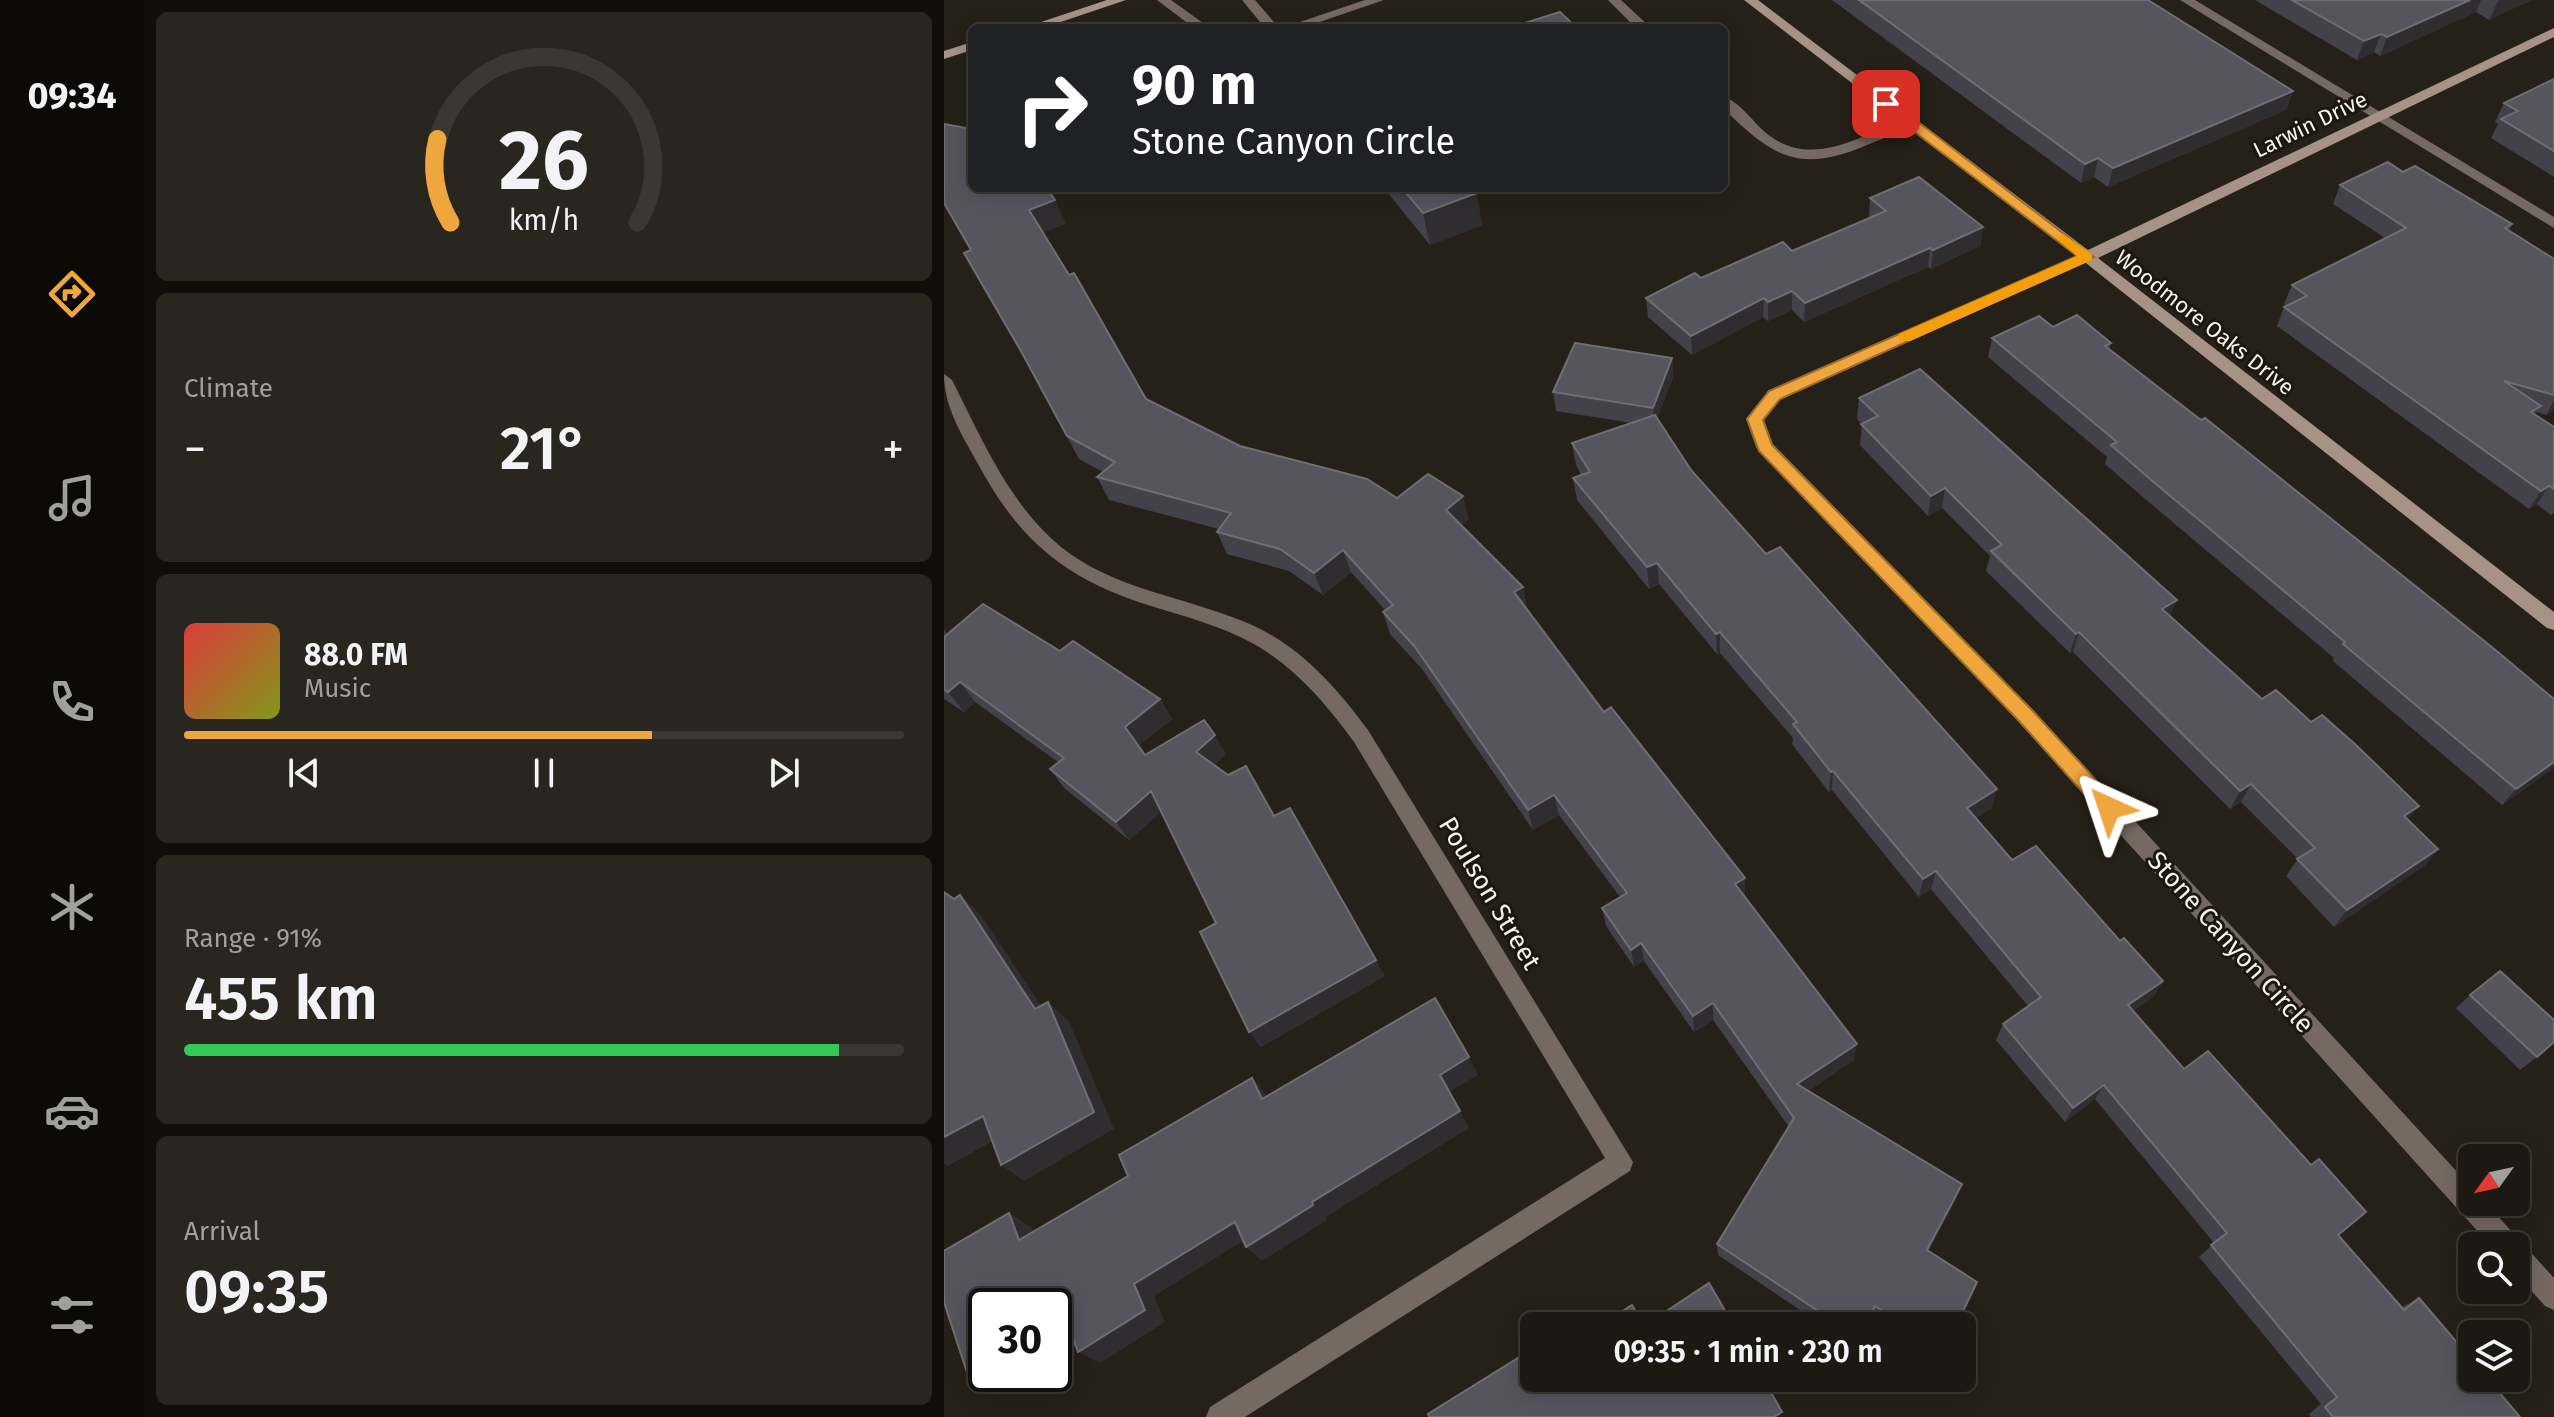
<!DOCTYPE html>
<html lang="en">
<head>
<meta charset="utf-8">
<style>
  body { margin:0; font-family:"Fira Sans",sans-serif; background:#292620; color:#f1f3f6; height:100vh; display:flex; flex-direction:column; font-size:30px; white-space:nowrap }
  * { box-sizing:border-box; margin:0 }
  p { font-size:26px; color:#a0a09f }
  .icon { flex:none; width:44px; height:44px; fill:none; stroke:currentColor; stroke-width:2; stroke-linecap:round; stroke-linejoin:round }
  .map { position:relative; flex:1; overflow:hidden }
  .panel { display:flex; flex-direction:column; gap:12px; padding:12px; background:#0f0e0a; width:800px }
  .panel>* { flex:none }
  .guide { position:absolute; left:24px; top:24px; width:760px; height:168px; border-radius:12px; box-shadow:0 4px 20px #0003,0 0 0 2px #3a3832; background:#202124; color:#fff; overflow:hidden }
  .needle { width:52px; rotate:237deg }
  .buttons { position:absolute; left:1514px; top:1144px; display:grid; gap:16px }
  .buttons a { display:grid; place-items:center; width:72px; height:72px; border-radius:12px; background:#1c1912; box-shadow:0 4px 20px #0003,0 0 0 2px #3a3832; font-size:40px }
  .speed { position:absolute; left:24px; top:1288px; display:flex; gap:16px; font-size:40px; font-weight:700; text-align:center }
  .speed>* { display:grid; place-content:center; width:104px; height:104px; border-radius:50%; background:#1c1912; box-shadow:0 4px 20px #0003,0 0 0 2px #3a3832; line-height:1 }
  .speed .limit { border:4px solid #111; border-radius:12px; background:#fff; color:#111 }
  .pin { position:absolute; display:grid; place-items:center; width:68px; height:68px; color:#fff; margin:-34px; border-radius:16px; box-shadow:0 4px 12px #0006 }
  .me { position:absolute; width:88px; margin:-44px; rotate:318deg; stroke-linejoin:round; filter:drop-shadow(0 0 6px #0008) }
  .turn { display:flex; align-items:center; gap:28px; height:168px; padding:0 32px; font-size:36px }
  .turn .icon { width:104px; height:104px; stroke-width:2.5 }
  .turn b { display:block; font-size:56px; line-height:68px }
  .big { font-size:60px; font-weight:600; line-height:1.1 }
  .panel .tile { flex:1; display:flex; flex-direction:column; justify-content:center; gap:12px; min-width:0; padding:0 28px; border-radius:12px; background:#292620 }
  .panel .dial { align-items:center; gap:0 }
  .dial svg { height:208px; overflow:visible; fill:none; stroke:#3a3832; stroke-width:7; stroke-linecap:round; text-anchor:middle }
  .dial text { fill:#f1f3f6; stroke:none }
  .song { display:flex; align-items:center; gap:24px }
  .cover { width:96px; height:96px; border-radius:12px; background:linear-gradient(135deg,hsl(0 70% 55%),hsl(70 70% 35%)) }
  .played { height:8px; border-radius:4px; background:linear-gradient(90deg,#f0a63f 65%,#3a3832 65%) }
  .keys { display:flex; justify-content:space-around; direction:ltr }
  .heat { display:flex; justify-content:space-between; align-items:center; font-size:44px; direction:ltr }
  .charge { height:12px; border-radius:6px; background:linear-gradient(90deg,#34c759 91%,#3a3832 0) }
  .trip { position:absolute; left:576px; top:1312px; width:456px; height:80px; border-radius:12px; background:#1c1912; box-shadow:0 4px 20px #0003,0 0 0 2px #3a3832; font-weight:600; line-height:80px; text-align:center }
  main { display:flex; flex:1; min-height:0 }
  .tab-bar { display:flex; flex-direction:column; width:144px; justify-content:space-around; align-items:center; background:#0b0a07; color:#a0a09f }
  .tab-bar .icon { width:56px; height:56px }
  .tab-bar .selected { color:#f0a63f }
  .tab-bar b { font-size:36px; color:#f1f3f6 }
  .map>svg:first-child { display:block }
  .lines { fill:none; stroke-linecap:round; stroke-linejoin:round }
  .lane { fill:#766962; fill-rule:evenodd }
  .street { fill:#766962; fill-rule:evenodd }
  .secondary { fill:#a69287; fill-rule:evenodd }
  .wall { fill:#43424b }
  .shaded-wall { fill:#2f2d2f }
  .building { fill:#56555d; stroke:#6f6e73; stroke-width:2 }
  .route { fill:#f0a63f; stroke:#9c6c29; stroke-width:2 }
  .slow { fill:#f59e0b }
  .labels { text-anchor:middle; stroke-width:6; stroke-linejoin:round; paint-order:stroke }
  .far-street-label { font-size:22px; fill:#f6f3ed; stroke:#1c180f }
  .street-label { font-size:26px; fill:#f6f3ed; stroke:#1c180f }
</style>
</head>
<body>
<main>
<nav class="tab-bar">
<b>09:34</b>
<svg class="icon selected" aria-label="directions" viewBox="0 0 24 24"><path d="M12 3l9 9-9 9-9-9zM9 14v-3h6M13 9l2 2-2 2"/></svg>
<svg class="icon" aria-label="music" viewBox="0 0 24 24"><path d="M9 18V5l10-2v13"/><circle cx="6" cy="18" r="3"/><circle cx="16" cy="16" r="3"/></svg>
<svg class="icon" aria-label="phone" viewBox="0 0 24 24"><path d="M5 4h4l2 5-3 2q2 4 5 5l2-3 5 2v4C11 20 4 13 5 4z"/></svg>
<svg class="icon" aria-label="climate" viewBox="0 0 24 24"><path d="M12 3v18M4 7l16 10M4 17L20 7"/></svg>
<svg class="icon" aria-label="car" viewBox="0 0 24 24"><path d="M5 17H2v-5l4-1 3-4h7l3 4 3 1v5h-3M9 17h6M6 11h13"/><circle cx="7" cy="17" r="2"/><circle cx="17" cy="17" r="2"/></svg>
<svg class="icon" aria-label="filters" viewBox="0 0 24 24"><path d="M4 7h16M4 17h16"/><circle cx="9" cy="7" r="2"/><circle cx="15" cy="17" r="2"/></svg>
</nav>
<section class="panel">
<div class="tile dial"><svg viewBox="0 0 100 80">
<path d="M14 69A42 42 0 1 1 86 69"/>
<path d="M14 69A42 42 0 0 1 9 37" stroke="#f0a63f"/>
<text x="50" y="56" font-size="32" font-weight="700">26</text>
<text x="50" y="72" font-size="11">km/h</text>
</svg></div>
<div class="tile"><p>Climate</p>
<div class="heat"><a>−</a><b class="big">21°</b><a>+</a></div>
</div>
<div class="tile">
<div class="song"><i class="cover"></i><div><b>88.0 FM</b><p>Music</p></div></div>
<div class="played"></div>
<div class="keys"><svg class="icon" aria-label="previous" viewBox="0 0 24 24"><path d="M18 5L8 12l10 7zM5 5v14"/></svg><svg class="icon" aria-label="pause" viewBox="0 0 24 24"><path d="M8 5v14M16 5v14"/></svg><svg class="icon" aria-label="next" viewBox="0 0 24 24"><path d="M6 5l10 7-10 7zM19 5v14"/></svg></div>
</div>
<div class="tile"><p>Range · 91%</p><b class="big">455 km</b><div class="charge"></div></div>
<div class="tile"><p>Arrival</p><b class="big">09:35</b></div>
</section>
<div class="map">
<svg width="1610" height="1417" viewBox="0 0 1610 1417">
  <rect width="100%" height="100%" fill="#252118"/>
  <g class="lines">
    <!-- lane -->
    <g class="lane">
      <path d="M213 0H227L266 28H250Z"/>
      <path d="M298 0H311L335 28H321Z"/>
      <path d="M421 0H440L358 28H338Z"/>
      <path d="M664 0H677L707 28H692Z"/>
      <path d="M780 97C796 102 809 122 822 133 866 169 915 138 960 118L972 121C961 131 942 137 928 143 857 174 832 160 780 109Z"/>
    </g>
    <!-- street -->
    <g class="street">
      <path d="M1236 0H1251L1610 217V228Z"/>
      <path d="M1143 252 1148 254V260L836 399 820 420 829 444 1088 709 1528 1188V1202H1541L1610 1278V1310L1601 1306 1572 1274V1246H1547L1074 721 812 447 802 419 824 391Z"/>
      <path d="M0 374 8 380C38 439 65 504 117 547 172 591 245 597 308 625 357 647 393 688 424 730L689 1162 686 1171 301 1417H262L266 1407 661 1158 410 742C382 704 352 668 310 644 278 626 242 617 207 606 123 580 76 542 34 464 18 435 0 407 0 374Z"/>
    </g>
    <!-- secondary -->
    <g class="secondary">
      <path d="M163 0H182L99 28H79Z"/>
      <path d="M800 0H814L1144 250 1610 28V37L1154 258 1610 612V630L1603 628 1138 260Z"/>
      <path d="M28 42V50L0 59V51Z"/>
    </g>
  </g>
  <!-- wall -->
  <g class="wall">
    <path d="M888 0H1204L1349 91 1342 110 1164 187 1150 177 1137 183Z"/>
    <path d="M1311 0H1587L1545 20 1532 12 1436 56 1430 52 1413 60Z"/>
    <path d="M1610 79V177L1547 138 1554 124 1551 122 1560 103Z"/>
    <path d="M1459 172 1568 224 1565 230 1610 259V409L1602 415 1593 412 1591 414 1610 427V513L1607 515 1593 504 1585 509 1333 326 1340 307 1343 306 1340 304 1348 285 1441 238 1389 204 1396 185Z"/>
    <path d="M440 188H528L538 225 486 245Z"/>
    <path d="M926 198 1039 227 1036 246 987 269 984 267 860 322 848 310 824 321 819 317 748 355 704 317 702 298 757 278 848 251 926 218 925 217Z"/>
    <path d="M122 224 99 232 202 399 296 446 453 498 525 519 517 525 579 587 583 609 660 712 801 878 800 897 910 1060 864 1091 1013 1197 984 1251 1012 1326H943L928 1316 923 1326H880L774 1255 773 1244 845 1127 769 1020 750 1032 700 961 690 967 662 926 658 908 676 897 615 815 589 830 478 669 446 634 439 612 441 610 407 572 379 595 345 571 283 554 273 532 275 529 165 500 153 477 159 472 135 459 87 369 33 277 27 251Z"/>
    <path d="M1109 327 1167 343 1165 349 1610 699V768L1558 805 1389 661 1390 658 1200 498 1161 464 1163 457 1044 357 1048 338Z"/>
    <path d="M728 358 729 377 713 418 747 470 1048 808 1032 818 1068 860 1176 941 1219 981 1209 997 1189 1011 1240 1069 1394 1235 1458 1307 1475 1298 1576 1417H1367L1365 1414 1377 1404 1255 1257 1270 1243 1151 1099 1121 1122 1052 1040 1059 1024 1084 1006 987 889 975 897 888 790 885 792 848 744 849 738 776 653 773 654 715 584 705 589 633 500 629 478 637 475 632 465 628 443 688 423 612 411 609 392Z"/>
    <path d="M915 398 1226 617 1318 699 1464 820 1494 849 1480 866 1390 927 1342 876 1354 859 1297 802 1286 809 1129 652 1126 653 1042 571 1046 556 998 508 984 516 916 445 918 424 913 419Z"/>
    <path d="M0 629 3 634 116 651 216 699 228 719 194 746 201 755 282 754 270 765 330 816 441 976 317 1047 305 1032 272 923 217 812 185 840 120 788 106 769 114 762 31 702 20 712 0 699Z"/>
    <path d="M1526 995 1593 1057 1576 1070 1512 1008Z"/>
  </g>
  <!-- shaded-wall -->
  <g class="shaded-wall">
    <path d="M1526 0H1537L1532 12 1436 56 1443 37Z"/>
    <path d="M1556 0H1587L1545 20 1554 1Z"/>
    <path d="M1437 34 1430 52 1413 60 1420 41Z"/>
    <path d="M1349 91 1342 110 1164 187 1169 168Z"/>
    <path d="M1154 158 1150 177 1137 183 1141 164Z"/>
    <path d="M533 193 538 225 486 245 479 213Z"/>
    <path d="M111 200 122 224 96 233 85 210Z"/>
    <path d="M1039 227 1036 246 987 269 989 250Z"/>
    <path d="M986 248 984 267 860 322 861 303Z"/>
    <path d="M848 291V310L824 321V302Z"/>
    <path d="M820 298 819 317 748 355 747 336Z"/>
    <path d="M728 358 729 377 710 427 709 408Z"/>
    <path d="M1610 401V409L1602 415Z"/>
    <path d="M1605 486 1593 504 1585 509 1597 491Z"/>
    <path d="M1001 488 998 508 984 516 987 496Z"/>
    <path d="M519 496 525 519 508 532 502 510Z"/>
    <path d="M399 550 407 572 379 595 370 573Z"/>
    <path d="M713 563 715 584 705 589 703 567Z"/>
    <path d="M579 587 583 609 570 592Z"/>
    <path d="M1233 600 1225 620 1218 609Z"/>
    <path d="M776 632V653L773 654 772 634Z"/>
    <path d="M1135 632 1129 652 1126 653 1132 634Z"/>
    <path d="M16 682 31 702 20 712 4 692Z"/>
    <path d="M216 699 228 719 194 746 181 727Z"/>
    <path d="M271 735 282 754 264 770 252 752Z"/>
    <path d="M1610 762V768L1558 805 1572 789Z"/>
    <path d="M889 771 888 790 885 792 887 772Z"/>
    <path d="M1307 784 1297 802 1286 809 1296 791Z"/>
    <path d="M1053 789 1048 808 1018 827 1023 808Z"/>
    <path d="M207 791 219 810 185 840 172 822Z"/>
    <path d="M610 795 615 815 589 830 584 810Z"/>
    <path d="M1475 806 1461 823 1460 816Z"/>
    <path d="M1494 849 1480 866 1390 927 1403 910Z"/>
    <path d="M992 871 987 889 975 897 979 879Z"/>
    <path d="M801 878V896L791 903V884Z"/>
    <path d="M16 895 38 916 112 1028 91 1009Z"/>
    <path d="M697 943 700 961 690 967 687 950Z"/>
    <path d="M432 960 441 976 317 1047 305 1032Z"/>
    <path d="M1219 981 1209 997 1175 1021 1184 1005Z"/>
    <path d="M104 1002 125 1021 170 1129 80 1181 57 1165Z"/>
    <path d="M769 1003V1020L750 1032 749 1016Z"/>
    <path d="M913 1044 910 1060 852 1100 853 1084Z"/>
    <path d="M525 1057 534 1075 505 1092 496 1075Z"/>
    <path d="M308 1078 323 1096 318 1099Z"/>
    <path d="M1160 1085 1151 1099 1121 1122 1129 1108Z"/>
    <path d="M516 1111 525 1128 382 1217 383 1220 318 1261 302 1247 368 1202Z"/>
    <path d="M39 1116 63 1133 4 1166 0 1164V1137Z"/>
    <path d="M1018 1184 1013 1197 978 1262 983 1250Z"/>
    <path d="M65 1213 88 1228 98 1254 75 1240Z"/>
    <path d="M291 1222 307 1236 210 1296 221 1322 156 1363 134 1352 190 1284Z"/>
    <path d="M124 1325 146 1337 110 1359V1334Z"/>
    <path d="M45 1374H87L53 1395 27 1385Z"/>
  </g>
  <!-- building -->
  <g class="building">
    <path d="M915 0H1204L1349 91 1169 168 1154 158 1141 164Z"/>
    <path d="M1348 0H1526L1443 37 1437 34 1420 41Z"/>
    <path d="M616 12 633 28H565Z"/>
    <path d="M1610 79V151L1557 119 1574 111 1560 103Z"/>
    <path d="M0 124 28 129V188H103L111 200 85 210 125 275 130 273 202 399 296 446 423 479 453 498 484 474 519 496 502 510 579 587 570 592 660 712 667 707 801 878 791 884 913 1044 853 1084 1018 1184 983 1250 1033 1282 1012 1326H962L931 1306 921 1326H897L773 1244 850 1118 769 1003 749 1016 697 943 687 950 658 908 683 893 610 795 584 810 471 647 439 612 449 605 399 550 370 573 336 549 273 532 287 513 153 477 171 462 123 436 78 353 20 253 27 250 0 203Z"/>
    <path d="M1444 162 1459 172 1471 166 1568 224 1561 228 1610 259V395L1560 381 1597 406 1587 412 1610 427V489L1605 486 1597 491 1340 307 1363 296 1348 285 1462 228 1396 185Z"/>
    <path d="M975 177 1039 227 989 250 986 248 861 303 848 291 824 302 820 298 747 336 702 298 751 273 757 278 839 242 848 251 942 211 926 198Z"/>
    <path d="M458 188H528L533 193 479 213Z"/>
    <path d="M1133 315 1167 343 1161 346 1257 420 1261 418 1549 648 1610 699V762L1572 789 1399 644 1401 642 1206 479 1167 445 1173 442 1048 338 1095 316 1109 327Z"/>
    <path d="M631 343 728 358 709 408 609 392Z"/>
    <path d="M976 369 1233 600 1218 609 1318 699 1332 690 1367 722 1378 715 1412 745 1475 806 1460 816 1494 849 1403 910 1353 859 1371 848 1307 784 1296 791 1135 632 1132 634 1047 551 1058 545 1001 488 987 496 917 424 934 416 915 398Z"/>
    <path d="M711 415 747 470 822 554 836 547 1053 789 1023 808 1068 860 1092 846 1176 941 1180 938 1219 981 1184 1005 1240 1069 1264 1051 1367 1165 1375 1159 1422 1212 1394 1235 1460 1310 1475 1298 1528 1360V1378H1543L1576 1417H1389L1381 1407 1393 1397 1267 1245 1283 1233 1160 1085 1129 1108 1059 1024 1097 997 992 871 979 879 889 771 887 772 849 724 853 722 776 632 772 634 713 563 703 567 629 478 646 472 628 443Z"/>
    <path d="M39 604 116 651 129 641 216 699 181 727 201 755 260 720 271 735 252 752 284 775 302 766 330 816 346 808 432 960 305 1032 256 932 272 923 207 791 172 822 106 769 120 758 16 682 4 692 0 690V637Z"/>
    <path d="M0 892 10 899 16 895 91 1009 104 1002 150 1112 57 1165 39 1116 0 1137Z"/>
    <path d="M1556 971 1610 1020V1042L1593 1057 1526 995Z"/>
    <path d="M491 998 525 1057 496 1075 516 1111 368 1202 369 1205 302 1247 291 1222 190 1284 201 1310 134 1352 124 1325 110 1334V1306H42V1374H45L27 1385 0 1302V1251L65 1213 75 1240 184 1176 175 1155 308 1078 318 1099Z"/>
    <path d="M765 1283 790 1326H700Z"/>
    <path d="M688 1305 700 1326H656Z"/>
    <path d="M574 1358 581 1374 590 1368V1378H819L838 1412 830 1417H485L484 1414Z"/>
  </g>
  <!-- route -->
  <path class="route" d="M938 101H947L1150 257 836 399 819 420 828 445 1088 710 1172 802 1175 808 1172 814 1165 816 1158 814 1075 721 815 451 803 419 825 391 1133 256 938 107Z"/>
  <!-- slow -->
  <path class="slow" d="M1119 234 1148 254V260L966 341H955V334L1133 256 1112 238Z"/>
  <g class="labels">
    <!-- far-street labels -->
    <g class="far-street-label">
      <text transform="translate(1366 124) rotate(-26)" y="8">Larwin Drive</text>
      <text transform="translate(1261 322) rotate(38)" y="8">Woodmore Oaks Drive</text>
    </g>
    <!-- street labels -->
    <g class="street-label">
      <text transform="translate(546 893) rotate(59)" y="9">Poulson Street</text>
      <text transform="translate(1287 942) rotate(48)" y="9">Stone Canyon Circle</text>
    </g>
  </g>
</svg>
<div class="buttons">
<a><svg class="needle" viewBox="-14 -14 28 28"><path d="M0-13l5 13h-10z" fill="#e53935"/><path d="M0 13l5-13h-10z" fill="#a0a09f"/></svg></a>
<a><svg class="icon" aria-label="search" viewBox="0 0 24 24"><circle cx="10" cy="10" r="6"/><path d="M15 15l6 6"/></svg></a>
<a><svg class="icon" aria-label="layers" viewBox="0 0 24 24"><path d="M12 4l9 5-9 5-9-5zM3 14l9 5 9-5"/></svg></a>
</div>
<div class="speed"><div class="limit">30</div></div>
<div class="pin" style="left:942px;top:104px;background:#d93025"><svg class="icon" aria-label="arrive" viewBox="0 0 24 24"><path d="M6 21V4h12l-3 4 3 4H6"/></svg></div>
<svg class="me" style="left:1165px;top:808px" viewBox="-20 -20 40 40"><path d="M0-17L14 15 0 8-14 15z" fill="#f0a63f" stroke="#fff" stroke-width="4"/></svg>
<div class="trip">09:35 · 1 min · 230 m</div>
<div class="guide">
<div class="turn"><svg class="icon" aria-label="right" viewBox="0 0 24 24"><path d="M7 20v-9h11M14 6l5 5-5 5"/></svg><div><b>90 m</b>Stone Canyon Circle</div></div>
</div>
</div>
</main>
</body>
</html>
